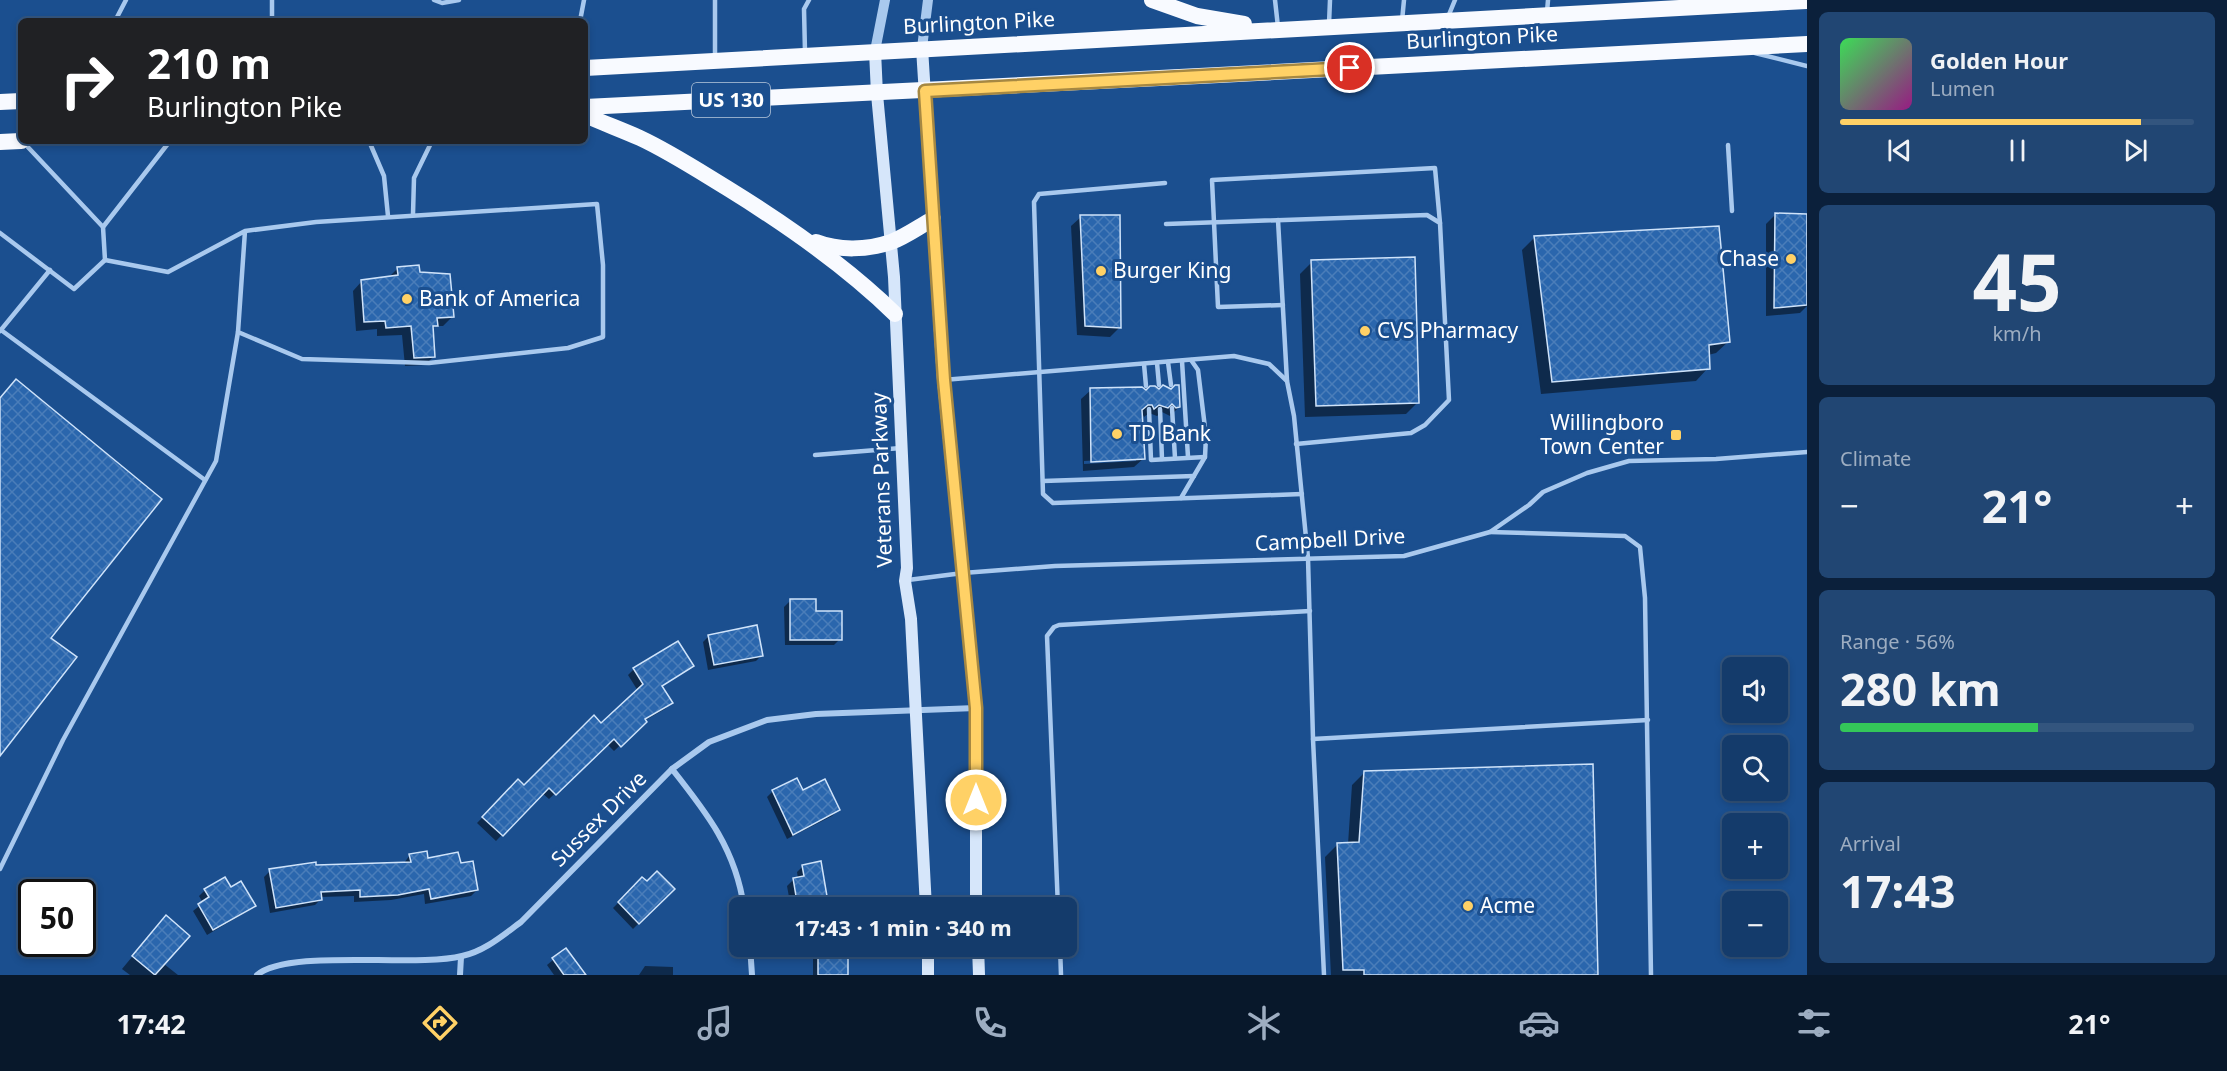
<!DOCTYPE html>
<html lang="en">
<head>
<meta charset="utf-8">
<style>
  body { margin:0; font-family:"Noto Sans",sans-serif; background:#214673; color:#f1f3f6; height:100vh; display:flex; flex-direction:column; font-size:22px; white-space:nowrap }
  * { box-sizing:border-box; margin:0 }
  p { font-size:20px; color:#9dadc1 }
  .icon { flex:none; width:33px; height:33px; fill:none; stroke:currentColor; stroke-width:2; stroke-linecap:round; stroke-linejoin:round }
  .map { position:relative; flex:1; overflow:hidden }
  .side { display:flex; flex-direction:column; gap:12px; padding:12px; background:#0b203b; width:420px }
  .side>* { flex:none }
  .top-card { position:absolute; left:18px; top:18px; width:570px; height:126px; border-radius:9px; box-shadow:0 3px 9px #0003,0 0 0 2px #33557e; background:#202124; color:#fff; overflow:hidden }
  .fabs { position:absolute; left:1722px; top:657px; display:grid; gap:12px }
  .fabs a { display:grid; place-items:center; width:66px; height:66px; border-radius:9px; background:#143b6b; box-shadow:0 3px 9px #0003,0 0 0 2px #33557e; font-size:30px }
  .speed { position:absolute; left:18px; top:879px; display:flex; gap:12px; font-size:30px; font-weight:700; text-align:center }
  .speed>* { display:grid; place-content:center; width:78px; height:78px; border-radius:50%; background:#143b6b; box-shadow:0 3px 9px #0003,0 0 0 2px #33557e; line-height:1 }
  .speed .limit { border:3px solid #111; border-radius:9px; background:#fff; color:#111 }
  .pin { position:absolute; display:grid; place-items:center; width:51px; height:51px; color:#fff; margin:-26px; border:3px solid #fff; border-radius:50%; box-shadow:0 2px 6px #0007 }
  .me { position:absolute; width:66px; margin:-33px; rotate:0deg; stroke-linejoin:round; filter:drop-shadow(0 0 4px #0008) }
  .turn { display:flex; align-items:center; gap:21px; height:126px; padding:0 30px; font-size:27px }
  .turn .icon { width:78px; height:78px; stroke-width:2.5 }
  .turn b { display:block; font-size:42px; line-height:51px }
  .big { font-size:45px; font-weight:700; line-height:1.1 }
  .side .widget { flex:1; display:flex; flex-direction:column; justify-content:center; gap:9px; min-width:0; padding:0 21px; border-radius:9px; background:#214673 }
  .side .dial { align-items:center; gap:0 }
  .dial b { font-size:78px; line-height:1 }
  .song { display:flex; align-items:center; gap:18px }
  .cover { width:72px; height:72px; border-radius:9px; background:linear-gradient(135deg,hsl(130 70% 55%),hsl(310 70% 35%)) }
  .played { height:6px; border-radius:3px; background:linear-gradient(90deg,#ffd166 85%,#33557e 85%) }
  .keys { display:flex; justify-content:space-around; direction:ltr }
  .heat { display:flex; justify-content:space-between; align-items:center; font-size:33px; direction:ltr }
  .charge { height:9px; border-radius:4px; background:linear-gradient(90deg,#34c759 56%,#33557e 0) }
  .trip { position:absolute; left:729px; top:897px; width:348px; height:60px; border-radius:9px; background:#143b6b; box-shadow:0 3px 9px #0003,0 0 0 2px #33557e; font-weight:700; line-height:60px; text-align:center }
  .menu { display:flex; height:96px; justify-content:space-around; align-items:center; background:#08182b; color:#9dadc1 }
  .menu .icon { width:42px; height:42px }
  .menu .on { color:#ffd166 }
  .menu b { font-size:27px; color:#f1f3f6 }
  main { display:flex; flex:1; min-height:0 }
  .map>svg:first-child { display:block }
  .shadow { fill:#0007; fill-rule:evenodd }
  .building { fill:url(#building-cross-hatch); stroke:#cfe3fa; stroke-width:1.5 }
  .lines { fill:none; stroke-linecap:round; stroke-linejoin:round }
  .service { stroke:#a9c9ee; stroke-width:4.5 }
  .minor { stroke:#a9c9ee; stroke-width:6 }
  .tertiary { stroke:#a9c9ee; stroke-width:10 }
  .secondary { stroke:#d6e6fa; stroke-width:12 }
  .trunk { stroke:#f8faff; stroke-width:16 }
  .route-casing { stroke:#a68842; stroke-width:15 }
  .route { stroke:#ffd166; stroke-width:10 }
  .poi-dot { fill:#ffd166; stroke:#1b4f8f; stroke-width:2 }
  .labels { text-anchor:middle; stroke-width:6; stroke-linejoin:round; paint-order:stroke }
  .shield { fill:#1b4f8f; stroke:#bbcadd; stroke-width:1.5 }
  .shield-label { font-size:20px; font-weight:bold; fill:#fff }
  .street-label { font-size:21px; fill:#fff; stroke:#1b4f8f }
  .poi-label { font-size:21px; fill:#fff; stroke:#1b4f8f; text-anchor:start }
</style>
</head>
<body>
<main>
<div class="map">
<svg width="1807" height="975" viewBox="0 0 1807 975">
  <defs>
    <pattern id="building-cross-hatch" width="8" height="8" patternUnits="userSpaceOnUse" patternTransform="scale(1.5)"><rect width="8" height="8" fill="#2a66ad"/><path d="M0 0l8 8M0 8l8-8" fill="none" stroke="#4a7db9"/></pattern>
  </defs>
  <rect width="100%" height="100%" fill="#1b4f8f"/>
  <!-- shadow -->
  <g class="shadow">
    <path d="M1775 215H1807V306L1800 313 1766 316V224Z"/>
    <path d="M1081 217 1119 328 1110 337 1077 335 1071 226Z"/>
    <path d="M1534 238 1729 341 1716 353 1708 355V368L1696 381 1541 394 1522 250Z"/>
    <path d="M1312 262 1418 402 1406 414 1305 417 1300 274Z"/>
    <path d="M398 268 419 274 452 317 443 326H435L432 329 434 356 425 365 405 366 402 335 377 336V329L356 331 353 291 362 281 388 278Z"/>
    <path d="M1141 388 1179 407 1170 416 1162 412 1157 416 1149 413 1144 417 1140 410 1144 458 1134 467 1083 471 1081 399 1091 390ZM1136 458V461L1084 464V461Z"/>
    <path d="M790 601 815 613 840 639 834 645H785L784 607Z"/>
    <path d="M709 636 762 655 756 661 708 670 703 642Z"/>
    <path d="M692 666 661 687 671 703 665 709 644 721 645 722 614 751 607 744 549 799 542 793 496 841 477 823 518 781 524 787 601 725 638 691 628 675 634 669Z"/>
    <path d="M1364 773 1596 975H1331L1325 857 1338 844H1348L1352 785Z"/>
    <path d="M773 791 802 792 838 810 832 816 787 839 767 797Z"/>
    <path d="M410 855 459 865 477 890 471 896 425 904 424 894 391 900 354 902V896L320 897 321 899 315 905 270 913 264 877 270 871 404 863Z"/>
    <path d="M803 866 828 908H791L787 886 793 880 798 879 797 872Z"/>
    <path d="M642 879 647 883 673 889 633 929 613 908Z"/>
    <path d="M230 889 254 905 248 911 207 935 193 911 203 903 199 896 205 890Z"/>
    <path d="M160 923 164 964 178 975H130L122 969Z"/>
    <path d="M815 946H847V975H813V949Z"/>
    <path d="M565 950 584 975H554L547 965Z"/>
    <path d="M645 966 673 967V975H639Z"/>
  </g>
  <!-- building -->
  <g class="building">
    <path d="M1775 213 1807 214V305L1774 308Z"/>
    <path d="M1080 215H1120L1121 328 1085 326Z"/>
    <path d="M1719 226 1730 342 1709 345 1710 369 1552 382 1534 236Z"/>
    <path d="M1415 257 1419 403 1316 406 1311 260Z"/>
    <path d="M419 265 420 272 450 274 454 317 437 318 438 326H433L435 357 414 358 411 326 386 328 385 321 364 322 361 280 398 275 397 267Z"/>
    <path d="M16 379 162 499 51 638 77 657 0 756V398Z"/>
    <path d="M1163 385 1171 389 1175 385H1179L1180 407 1176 408 1172 404 1168 408 1159 405 1154 409 1152 405H1148L1142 410 1145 459 1091 462 1090 388 1142 387 1146 390 1150 386H1155L1159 389Z"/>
    <path d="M790 599H816V611H842V640H790Z"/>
    <path d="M757 625 763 656 714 665 708 635Z"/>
    <path d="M678 641 694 666 662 686 673 703 645 719 647 722 621 747 614 739 556 795 549 788 503 836 482 817 518 779 524 785 594 715 601 723 643 684 633 668Z"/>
    <path d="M1593 764 1598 975H1364V970H1343L1337 843 1359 842 1364 771Z"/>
    <path d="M797 778 803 790 825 779 840 810 793 835 772 790Z"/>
    <path d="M427 851 428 858 458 852 461 863 473 861 478 890 431 899 429 889 398 895 360 897V890L321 892 322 900 276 908 269 869 316 862V865L411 862 409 854Z"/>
    <path d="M821 861 829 908H798L793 878 804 876 802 865Z"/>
    <path d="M657 871 675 889 639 924 618 902 642 877 647 881Z"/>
    <path d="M225 877 231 887 241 881 256 906 213 930 198 904 209 897 204 889Z"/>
    <path d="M166 915 190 936 155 975 132 956Z"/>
    <rect x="818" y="946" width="30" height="29"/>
    <path d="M566 948 586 975H564L552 958Z"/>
  </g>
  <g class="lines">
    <!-- service -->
    <g class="service">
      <path d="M272 0V21"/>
      <path d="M434 0 442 3 459 0"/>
      <path d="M715 0V58"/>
      <path d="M1275 0 1278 27"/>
      <path d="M1547 12 1548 0"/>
      <path d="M1448 17 1455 0"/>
      <path d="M115 21 126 0"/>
      <path d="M580 21 584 0"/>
      <path d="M1402 21 1404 0"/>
      <path d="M1329 24 1330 0"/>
      <path d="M805 52 804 9 809 0"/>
      <path d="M1755 53 1807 66"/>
      <path d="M369 141 384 176 388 216"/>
      <path d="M25 144 103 227 105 260"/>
      <path d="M1728 145 1732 211"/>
      <path d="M1165 183 1039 194 1034 202 1043 494 1053 503 1302 494"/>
      <path d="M413 214 414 178 432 141"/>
      <path d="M1278 220 1287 381"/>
      <path d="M1166 224 1427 215 1440 223 1449 400 1425 425 1411 433 1296 444"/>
      <path d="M103 227 170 141"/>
      <path d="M0 233 74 289 105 260"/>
      <path d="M105 260 168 272 245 231 316 222 597 204 603 265V337L568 348 429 363 302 359 238 332 245 231"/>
      <path d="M1283 305 1218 307 1212 180 1435 168 1440 223"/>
      <path d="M1 330 205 480"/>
      <path d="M0 331 50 270"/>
      <path d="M1182 361 1188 457"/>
      <path d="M1168 362 1171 385"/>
      <path d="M1157 363 1159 385"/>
      <path d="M1144 364 1146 386"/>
      <path d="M943 380 1234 356 1269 364 1287 381 1294 416 1308 558 1313 739 1324 975"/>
      <path d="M1172 408 1175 458"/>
      <path d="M1149 409 1151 460 1205 457"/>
      <path d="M1160 409 1162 459"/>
      <path d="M815 455 901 448"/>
      <path d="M1043 481 1194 476"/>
      <path d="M1181 498 1205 457 1206 436 1198 370 1191 360"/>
      <path d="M1490 532 1625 536 1640 547 1645 598 1651 975"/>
      <path d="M908 580 963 573 1055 566 1404 556 1490 532 1529 505 1543 492 1587 473 1629 461 1716 459 1807 452"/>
      <path d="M1313 739 1648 720"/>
      <path d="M0 869 63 740 216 461 238 332"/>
      <path d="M1058 908 1047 636 1054 627 1059 625 1310 611"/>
      <path d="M1060 946 1061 975"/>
    </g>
    <!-- minor -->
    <g class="minor">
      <path d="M672 769C707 813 736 850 744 908"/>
      <path d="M750 946 752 975"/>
      <path d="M257 975C289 948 415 968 462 956 485 951 503 935 521 922L672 769 709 742 767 720 816 714 976 708"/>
      <path d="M460 975 461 957"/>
    </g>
    <!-- tertiary -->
    <g class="tertiary">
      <path d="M922 48 928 0"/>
      <path d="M875 51 885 0"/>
    </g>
    <!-- secondary -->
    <g class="secondary">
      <path d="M922 48 943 380 976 708V908"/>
      <path d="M875 51 877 94 894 277 907 568 905 581 911 619 926 908"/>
      <path d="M928 946V975"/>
      <path d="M978 946 979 975"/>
    </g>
    <!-- trunk -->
    <g class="trunk">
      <path d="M1152 0 1197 16 1244 24"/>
      <path d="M585 68 1807 1"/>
      <path d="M0 102 21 101"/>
      <path d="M585 107C992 88 1400 65 1807 44"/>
      <path d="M585 115C603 123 622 130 640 138 670 152 699 171 727 188 787 225 845 265 895 314"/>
      <path d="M0 142 21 141"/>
      <path d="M816 242C839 251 867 250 891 242 905 237 920 226 933 219"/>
    </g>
  </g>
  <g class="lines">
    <!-- route casing -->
    <g class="route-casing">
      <path id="route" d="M976 800V708L944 380 925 91 1350 68"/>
    </g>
    <!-- route -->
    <use href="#route" class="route"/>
  </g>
  <!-- markers -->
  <g class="poi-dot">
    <circle cx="1791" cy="259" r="6"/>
    <circle cx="1101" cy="271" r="6"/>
    <circle cx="407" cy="299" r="6"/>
    <circle cx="1365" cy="331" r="6"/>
    <circle cx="1117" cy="434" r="6"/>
    <rect x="1670" y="429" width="12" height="12" rx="3"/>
    <circle cx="1468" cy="906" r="6"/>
  </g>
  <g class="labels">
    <!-- shield labels -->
    <rect class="shield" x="692" y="83" width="78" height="34" rx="4.5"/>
    <g class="shield-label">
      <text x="731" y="107">US 130</text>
    </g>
    <!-- street labels -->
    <g class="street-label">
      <text transform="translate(979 23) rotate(-3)" y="7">Burlington Pike</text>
      <text transform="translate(1482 38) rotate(-3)" y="7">Burlington Pike</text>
      <text transform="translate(882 480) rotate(-92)" y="7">Veterans Parkway</text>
      <text transform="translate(1330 540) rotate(-3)" y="7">Campbell Drive</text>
      <text transform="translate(599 819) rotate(-45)" y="7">Sussex Drive</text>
    </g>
    <!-- poi labels -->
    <g class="poi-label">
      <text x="1779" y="266" text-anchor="end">Chase</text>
      <text x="1113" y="278">Burger King</text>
      <text x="419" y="306">Bank of America</text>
      <text x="1377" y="338">CVS Pharmacy</text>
      <text x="1664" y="430" text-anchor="end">Willingboro<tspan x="1664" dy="24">Town Center</tspan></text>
      <text x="1129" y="441">TD Bank</text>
      <text x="1480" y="913">Acme</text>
    </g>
  </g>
</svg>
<div class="fabs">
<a><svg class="icon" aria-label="sound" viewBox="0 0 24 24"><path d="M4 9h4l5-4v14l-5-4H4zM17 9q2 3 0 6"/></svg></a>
<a><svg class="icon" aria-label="search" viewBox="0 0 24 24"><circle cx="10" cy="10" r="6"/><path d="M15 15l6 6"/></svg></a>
<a>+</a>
<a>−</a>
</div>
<div class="speed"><div class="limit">50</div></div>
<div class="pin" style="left:1350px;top:68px;background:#d93025"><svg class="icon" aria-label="arrive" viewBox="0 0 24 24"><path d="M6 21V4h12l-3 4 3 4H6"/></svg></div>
<svg class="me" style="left:976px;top:800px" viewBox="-20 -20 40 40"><circle r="17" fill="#ffd166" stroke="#fff" stroke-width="3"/><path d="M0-11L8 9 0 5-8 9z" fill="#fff"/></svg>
<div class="trip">17:43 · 1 min · 340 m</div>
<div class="top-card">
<div class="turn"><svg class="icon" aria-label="right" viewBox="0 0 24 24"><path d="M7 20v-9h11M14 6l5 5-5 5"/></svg><div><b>210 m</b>Burlington Pike</div></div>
</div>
</div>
<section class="side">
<div class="widget">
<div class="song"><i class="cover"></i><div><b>Golden Hour</b><p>Lumen</p></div></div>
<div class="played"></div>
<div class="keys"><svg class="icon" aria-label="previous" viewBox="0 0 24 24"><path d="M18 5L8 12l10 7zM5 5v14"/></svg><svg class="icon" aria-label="pause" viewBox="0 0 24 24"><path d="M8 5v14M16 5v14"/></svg><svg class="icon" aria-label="next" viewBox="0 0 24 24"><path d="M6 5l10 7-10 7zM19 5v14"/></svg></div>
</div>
<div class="widget dial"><b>45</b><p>km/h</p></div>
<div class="widget"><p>Climate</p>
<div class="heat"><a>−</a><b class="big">21°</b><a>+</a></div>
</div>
<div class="widget"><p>Range · 56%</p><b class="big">280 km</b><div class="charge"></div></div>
<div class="widget"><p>Arrival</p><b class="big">17:43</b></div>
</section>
</main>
<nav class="menu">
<b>17:42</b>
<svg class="icon on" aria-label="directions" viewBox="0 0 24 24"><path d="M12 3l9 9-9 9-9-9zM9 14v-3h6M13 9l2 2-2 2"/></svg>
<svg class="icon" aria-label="music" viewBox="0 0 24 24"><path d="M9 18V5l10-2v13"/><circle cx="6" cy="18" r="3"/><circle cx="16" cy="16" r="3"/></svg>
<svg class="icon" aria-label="phone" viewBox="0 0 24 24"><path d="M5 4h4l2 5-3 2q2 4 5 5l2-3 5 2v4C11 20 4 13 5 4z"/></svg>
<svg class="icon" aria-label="climate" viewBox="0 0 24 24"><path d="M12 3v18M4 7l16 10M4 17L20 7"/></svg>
<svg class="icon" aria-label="car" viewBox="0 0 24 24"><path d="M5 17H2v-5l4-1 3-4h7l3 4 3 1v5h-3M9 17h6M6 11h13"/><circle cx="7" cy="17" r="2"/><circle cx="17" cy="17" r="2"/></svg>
<svg class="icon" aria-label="filters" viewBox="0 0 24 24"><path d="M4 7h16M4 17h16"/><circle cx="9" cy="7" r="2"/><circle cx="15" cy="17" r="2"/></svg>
<b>21°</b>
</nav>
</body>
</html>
